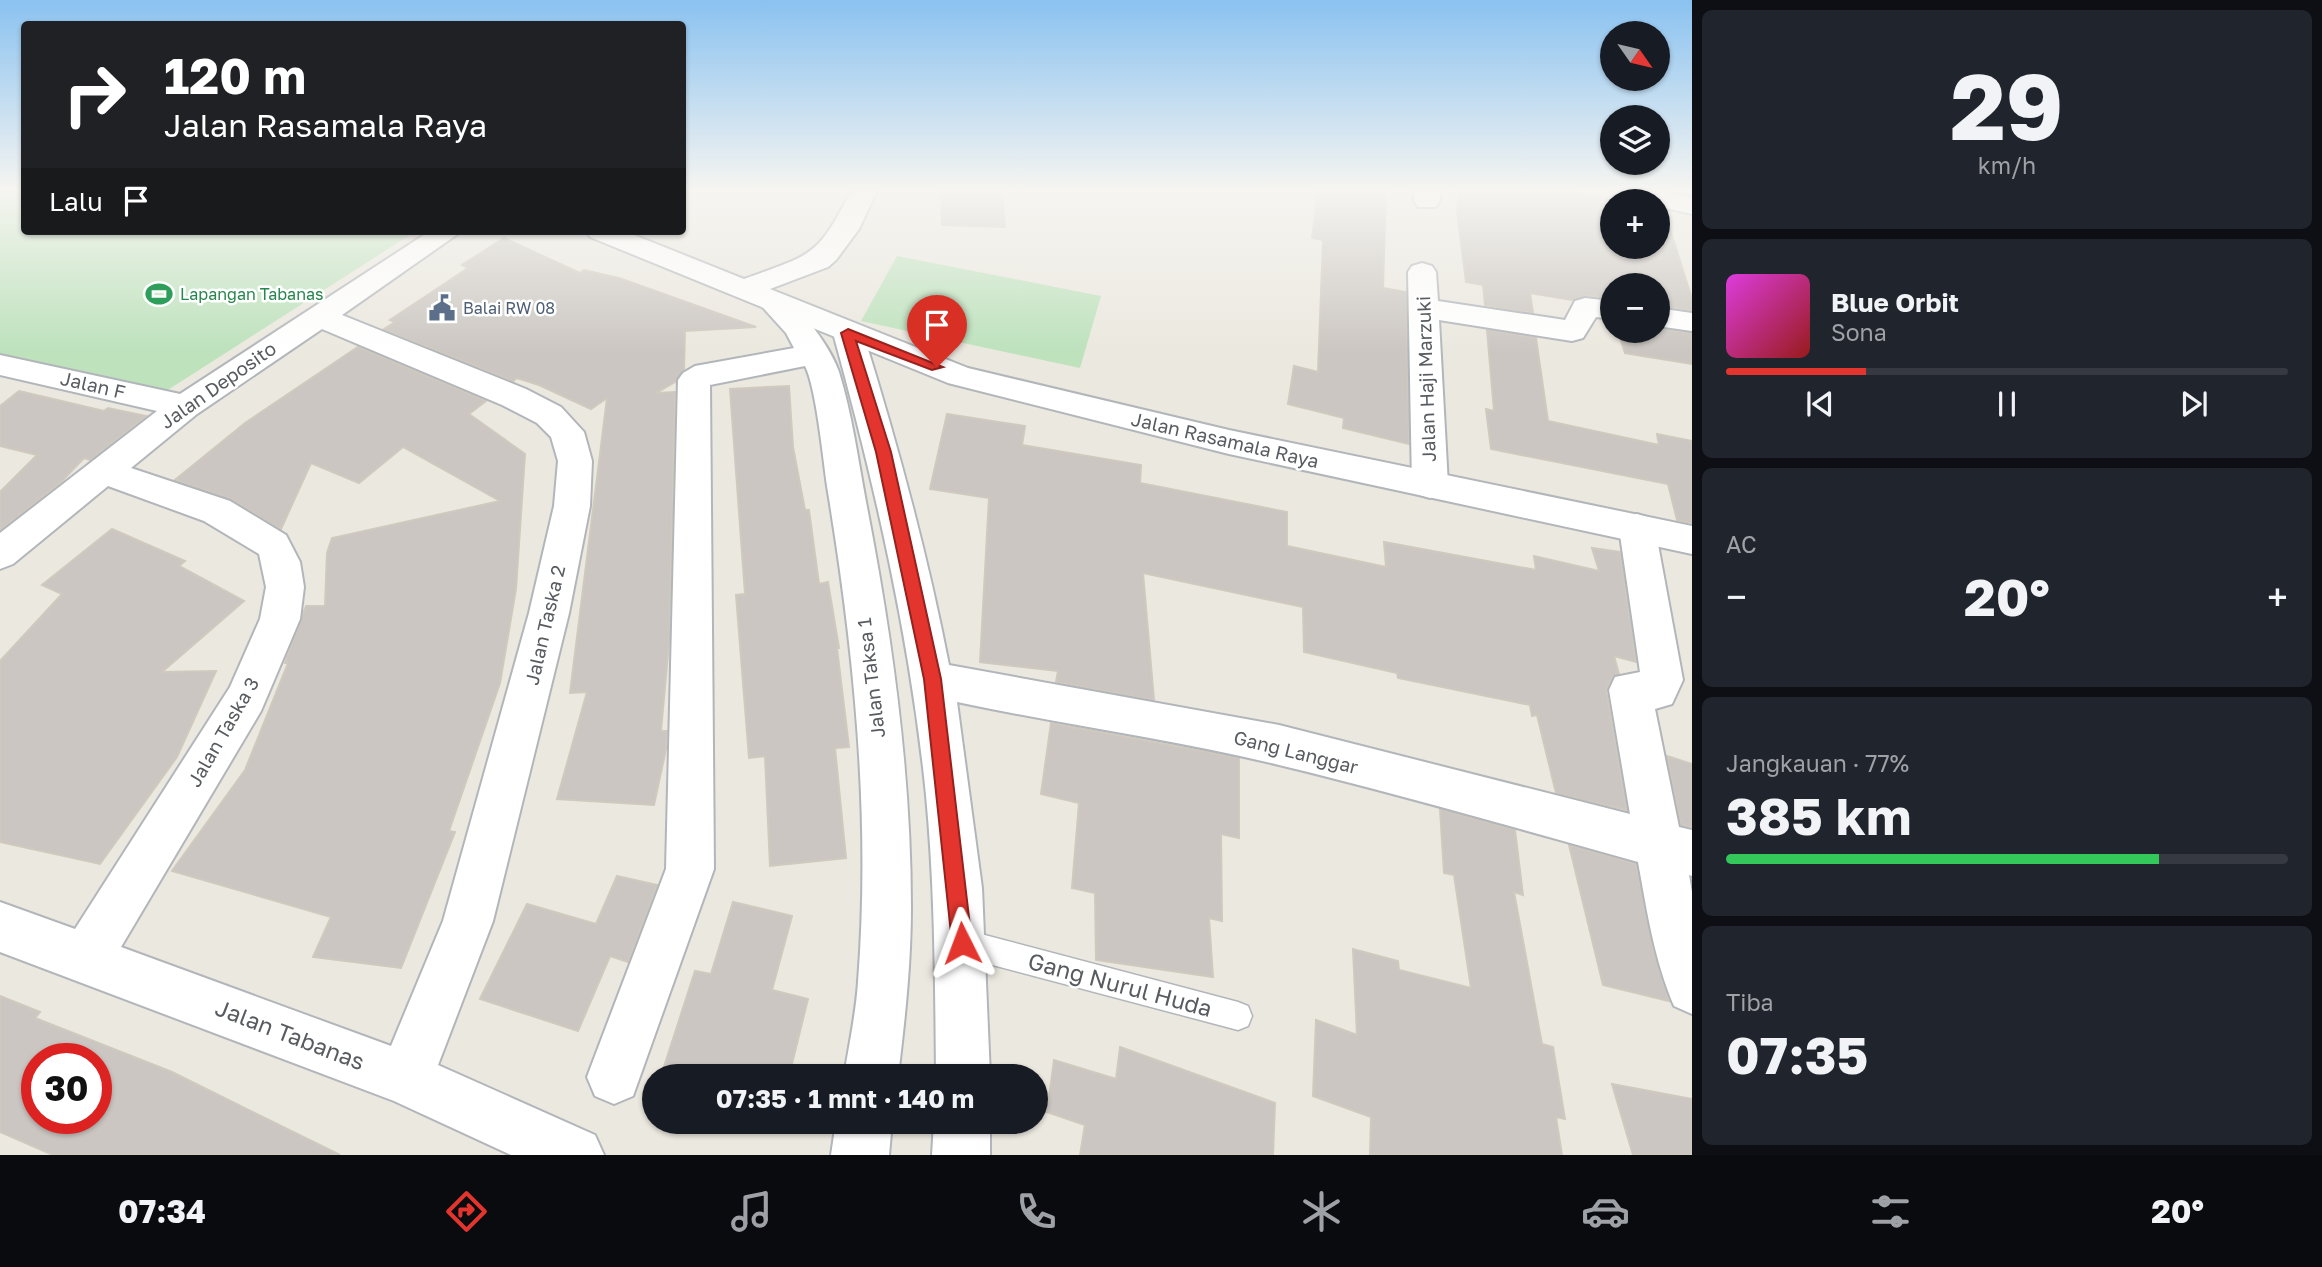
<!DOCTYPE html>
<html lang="id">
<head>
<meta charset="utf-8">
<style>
  body { margin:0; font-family:"Golos Text",sans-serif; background:#20242c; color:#f1f3f6; height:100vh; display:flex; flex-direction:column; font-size:26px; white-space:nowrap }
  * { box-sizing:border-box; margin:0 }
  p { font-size:23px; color:#9ea1a6 }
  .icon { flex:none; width:38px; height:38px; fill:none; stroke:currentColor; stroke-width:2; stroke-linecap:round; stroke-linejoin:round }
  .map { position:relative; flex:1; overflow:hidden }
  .sheet { display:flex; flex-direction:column; gap:10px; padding:10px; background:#0d0f14; width:630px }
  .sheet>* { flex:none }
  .banner { position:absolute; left:21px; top:21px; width:665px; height:214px; border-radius:7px; box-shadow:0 2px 5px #0004; background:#202124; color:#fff; overflow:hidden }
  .needle { width:46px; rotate:124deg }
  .controls { position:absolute; left:1600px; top:21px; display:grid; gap:14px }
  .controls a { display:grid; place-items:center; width:70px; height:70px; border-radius:50%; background:#171b24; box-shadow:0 2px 5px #0004; font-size:35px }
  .speed { position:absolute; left:21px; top:1043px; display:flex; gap:14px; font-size:35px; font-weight:700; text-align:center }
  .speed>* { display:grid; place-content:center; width:91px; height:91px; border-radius:50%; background:#171b24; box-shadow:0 2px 5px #0004; line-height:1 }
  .speed .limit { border:10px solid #d22; background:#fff; color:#111 }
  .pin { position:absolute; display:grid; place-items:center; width:60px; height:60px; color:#fff; margin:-72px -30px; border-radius:50% 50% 50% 0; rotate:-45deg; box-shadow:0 0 7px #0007 }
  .pin .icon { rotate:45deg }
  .me { position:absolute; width:77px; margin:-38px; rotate:357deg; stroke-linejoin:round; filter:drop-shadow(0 0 5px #0008) }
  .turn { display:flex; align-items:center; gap:24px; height:147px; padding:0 28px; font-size:32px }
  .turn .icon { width:91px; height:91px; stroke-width:2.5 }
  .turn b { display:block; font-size:49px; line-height:60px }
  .then { display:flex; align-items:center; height:66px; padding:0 28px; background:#0003; gap:14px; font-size:26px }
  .big { font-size:52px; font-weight:700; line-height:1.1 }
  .sheet .tile { flex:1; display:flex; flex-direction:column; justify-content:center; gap:10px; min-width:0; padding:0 24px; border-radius:10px; background:#20242c }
  .sheet .dial { align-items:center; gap:0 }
  .dial b { font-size:91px; line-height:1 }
  .song { display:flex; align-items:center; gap:21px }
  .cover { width:84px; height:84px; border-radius:10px; background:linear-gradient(135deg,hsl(300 70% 55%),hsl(0 70% 35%)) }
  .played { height:7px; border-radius:4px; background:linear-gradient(90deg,#e3352e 25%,#363941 25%) }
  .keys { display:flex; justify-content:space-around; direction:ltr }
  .heat { display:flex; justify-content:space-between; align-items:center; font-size:38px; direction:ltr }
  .charge { height:10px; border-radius:5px; background:linear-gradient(90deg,#34c759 77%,#363941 0) }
  .trip { position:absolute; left:642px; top:1064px; width:406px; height:70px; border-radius:35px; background:#171b24; box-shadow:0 2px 5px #0004; font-weight:700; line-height:70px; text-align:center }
  .dock { display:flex; height:112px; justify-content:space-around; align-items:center; background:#090b0e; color:#9ea1a6 }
  .dock .icon { width:49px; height:49px }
  .dock .on { color:#e3352e }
  .dock b { font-size:32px; color:#f1f3f6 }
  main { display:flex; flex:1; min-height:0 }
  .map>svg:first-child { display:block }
  .green { fill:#bde2bc }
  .building { fill:#cbc6c1; stroke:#cfc9be; stroke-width:2; fill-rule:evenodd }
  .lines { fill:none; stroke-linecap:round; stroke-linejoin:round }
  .service-casing { stroke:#b2b6ba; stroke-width:3 }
  .minor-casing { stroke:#b2b6ba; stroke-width:4 }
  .tertiary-casing { stroke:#b2b6ba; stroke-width:4 }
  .service { fill:#fff; fill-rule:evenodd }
  .minor { fill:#fff; fill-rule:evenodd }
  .tertiary { fill:#fff; fill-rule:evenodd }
  .route { fill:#e3352e; stroke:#94221e; stroke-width:2 }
  .labels { text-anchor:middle; stroke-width:5; stroke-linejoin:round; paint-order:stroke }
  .far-leisure-label { font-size:16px; fill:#27864d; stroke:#fff; text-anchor:start }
  .far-service-label { font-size:16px; fill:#4e5e75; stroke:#fff; text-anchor:start }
  .street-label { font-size:19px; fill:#585c60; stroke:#fff }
  .near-street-label { font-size:23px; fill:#585c60; stroke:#fff }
</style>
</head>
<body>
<main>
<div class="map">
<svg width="1692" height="1155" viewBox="0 0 1692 1155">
  <rect width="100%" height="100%" fill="#ebe8df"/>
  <!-- green -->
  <g class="green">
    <path d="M0 191H24V231H416L163 393 0 358Z"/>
    <path d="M897 256 1101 296 1080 368 861 321Z"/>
  </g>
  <!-- building -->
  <g class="building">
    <path d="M941 191H1002L1005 227 942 225Z"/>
    <path d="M1318 191H1386L1383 288 1406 292 1409 444 1343 428 1344 418 1288 404 1294 366 1318 372 1323 240 1312 238Z"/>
    <path d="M1459 191H1571L1615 201H1612V247H1657V214L1666 216 1692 299V310L1657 305V285H1612V298L1585 295 1572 300 1530 293 1533 313 1485 305 1483 285 1466 282 1457 211Z"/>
    <path d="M504 238 580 273 584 270 619 278 756 327 685 331 684 369 675 382 656 393 675 392 669 643 661 731H667L666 749 654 805 557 799 587 692 570 693 607 398 591 409 539 385 517 378 513 381 384 329 395 322 390 320 468 268 462 265Z"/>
    <path d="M1657 329 1692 333V364L1625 353 1618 331Z"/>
    <path d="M1487 330 1536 338 1548 421 1659 445 1657 434 1692 441V523L1677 520 1668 484 1491 449 1486 409 1494 411Z"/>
    <path d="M358 347 486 401 469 414 525 454 516 589 500 683 449 831 455 832 401 968 313 957 331 917 172 871 245 770 288 663H285L306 606H325L327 553 332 538 500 501 403 447 359 483 311 463 281 529 231 499 175 480 245 423Z"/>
    <path d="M789 386 793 447 805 510H809L819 584 828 582 839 648H837L849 747 835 748 846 858 770 866 765 756 749 758 736 595 745 594 730 389Z"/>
    <path d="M19 391 104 411 108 408 146 416 90 460 84 458 62 481 0 530V492L37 455 0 446V406Z"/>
    <path d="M947 414 1025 426 1022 445 1141 465 1140 483 1287 512V546L1386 567 1384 542 1536 570 1534 556 1599 571 1592 548 1620 552 1636 662 1614 656 1619 674 1613 676 1606 690 1627 810 1556 793 1537 715 1532 716 1530 705 1398 678 1397 673 1304 652 1303 607 1143 573 1154 700 1056 682 1058 671 980 662 989 498 930 489Z"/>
    <path d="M112 529 185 561 179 566 244 601 162 672 216 671 177 757 100 864 0 842V661L62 594 42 585Z"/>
    <path d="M1051 723 1239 758V838L1221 834 1222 921 1209 918 1213 977 1096 960 1095 893 1072 888 1079 803 1041 794Z"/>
    <path d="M1667 756 1692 764V827L1681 825Z"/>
    <path d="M1440 809 1515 830 1523 895 1514 892 1542 1044 1553 1047 1565 1119 1556 1117 1562 1155H1370L1371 1117 1313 1096 1316 1020 1357 1035 1353 949 1398 961 1399 970 1471 988 1454 875 1444 873Z"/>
    <path d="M1569 845 1636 864 1654 953 1669 1001 1603 985Z"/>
    <path d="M617 876 657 885 628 962 610 956 578 1031 480 999 527 904 596 924Z"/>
    <path d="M733 902 792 916 772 990 808 999 789 1076H661L695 971 711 974Z"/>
    <path d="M0 996 40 1012 35 1018 172 1072 340 1155H53L0 1132ZM37 1059H96V1118H37Z"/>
    <path d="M1120 1047 1275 1103 1273 1155H1080L1085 1125 1047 1112 1054 1060 1116 1079Z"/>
    <path d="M1612 1084 1692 1099V1155H1633Z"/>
  </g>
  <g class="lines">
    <!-- service casing -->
    <g class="service-casing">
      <path id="service" d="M962 929 1238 1002 1248 1006 1252 1016 1248 1026 1238 1030 962 957 952 953 948 943 952 933Z"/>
    </g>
    <!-- minor casing -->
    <g class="minor-casing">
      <g id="minor">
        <path d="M1414 191H1440V201L1436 207H1418L1414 201Z"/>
        <path d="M1611 191H1658L1692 198V214L1657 206V201H1635L1615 196Z"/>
        <path d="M430 231H462L342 315 526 389 561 407 584 432 592 461 590 506 569 613 493 921 438 1065 595 1135 604 1155H511L394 1101 0 952V902L75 929 230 687 260 619 266 587 259 554 204 521 108 486 13 564 0 569V533L157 411 0 375V355L180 394ZM322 329 502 405 537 423 551 437 558 461 554 506 529 613 443 921 391 1046 121 947 261 711 300 619 304 587 300 562 286 535 230 501 131 468 197 414Z"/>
        <path d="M1422 263 1432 266 1436 272 1438 301 1565 320 1575 301 1585 298 1612 301V319L1596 317 1583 338 1572 341 1439 320 1448 485 1443 494 1430 498 1417 494 1412 485 1408 272 1412 266Z"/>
        <path d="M771 291C797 298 832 350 839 372 852 414 858 459 866 502 892 635 911 772 911 907 911 964 905 1019 898 1076H844C849 1045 856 1013 858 982 871 816 854 649 827 486 823 458 816 387 805 366L710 385 714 869 633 1096 614 1104 595 1096 587 1077 666 869 678 380 683 373 695 366 794 348 786 333 756 300 761 294Z"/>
        <path d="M1657 308 1692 313V331L1657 326Z"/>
        <path d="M848 323 859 326 863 333C897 442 927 552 949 665L1279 725 1630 814 1609 690 1615 677 1640 672 1619 528 1624 518 1637 514 1650 518 1655 528 1683 680 1672 704 1655 709 1679 827 1692 830V876L1689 875 1692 892V1014L1674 1006C1654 959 1647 911 1638 862 1519 829 1400 794 1279 765 1173 739 1064 725 957 702L982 888 990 1076H936C935 982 935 889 926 795 910 638 875 485 833 333L837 326Z"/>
        <path d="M836 1122H892L889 1155H831Z"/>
        <path d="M934 1122H990V1155H932Z"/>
      </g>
    </g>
    <!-- tertiary casing -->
    <g class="tertiary-casing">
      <path id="tertiary" d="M851 191H877L859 229 836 260 828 267 770 289 968 368 1229 430 1692 526V554L1229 454 948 383 590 237 586 231H624L744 279C812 254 817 258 851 191Z"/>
    </g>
    <!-- service -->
    <use href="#service" class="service"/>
    <!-- minor -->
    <use href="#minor" class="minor"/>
    <!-- tertiary -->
    <use href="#tertiary" class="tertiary"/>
  </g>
  <!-- sky -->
  <linearGradient id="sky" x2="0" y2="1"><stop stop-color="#8ac2f0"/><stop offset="0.54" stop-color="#f6f5f1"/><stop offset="1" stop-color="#f6f5f1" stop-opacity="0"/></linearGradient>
  <rect width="1692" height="352" fill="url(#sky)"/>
  <!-- route -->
  <path class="route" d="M848 329 943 367 932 370 856 341 891 452 941 679 972 943 969 950 962 953 955 950 952 943 924 679 876 452 841 333Z"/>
  <!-- icons -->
  <defs>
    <g id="stadium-bare" transform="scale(2.1)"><path d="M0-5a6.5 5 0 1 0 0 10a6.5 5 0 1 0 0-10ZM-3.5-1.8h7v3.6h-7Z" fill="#2e9e5b" stroke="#fff" stroke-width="2.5" paint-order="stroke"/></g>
    <g id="civic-bare" transform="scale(2.1)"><path d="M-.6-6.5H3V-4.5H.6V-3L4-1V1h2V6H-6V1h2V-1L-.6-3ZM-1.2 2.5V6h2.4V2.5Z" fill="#5c6f8a" stroke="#fff" stroke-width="2.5" paint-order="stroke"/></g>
  </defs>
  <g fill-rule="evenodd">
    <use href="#stadium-bare" x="159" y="294"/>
    <use href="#civic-bare" x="442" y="308"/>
  </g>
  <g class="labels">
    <!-- far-leisure labels -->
    <g class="far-leisure-label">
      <text x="180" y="300">Lapangan Tabanas</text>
    </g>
    <!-- far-service labels -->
    <g class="far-service-label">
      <text x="463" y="314">Balai RW 08</text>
    </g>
    <!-- street labels -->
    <g class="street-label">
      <text transform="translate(1426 379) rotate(-92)" y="7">Jalan Haji Marzuki</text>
      <text transform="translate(93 385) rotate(13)" y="7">Jalan F</text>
      <text transform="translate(218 385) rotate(-35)" y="7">Jalan Deposito</text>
      <text transform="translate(1225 440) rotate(13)" y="7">Jalan Rasamala Raya</text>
      <text transform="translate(545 625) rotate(-77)" y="7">Jalan Taska 2</text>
      <text transform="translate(871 678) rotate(-97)" y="7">Jalan Taksa 1</text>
      <text transform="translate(223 732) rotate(-60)" y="7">Jalan Taska 3</text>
      <text transform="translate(1296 752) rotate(14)" y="7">Gang Langgar</text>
    </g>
    <!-- near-street labels -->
    <g class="near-street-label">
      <text transform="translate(1120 985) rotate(15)" y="8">Gang Nurul Huda</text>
      <text transform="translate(290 1035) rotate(21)" y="8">Jalan Tabanas</text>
    </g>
  </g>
</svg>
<div class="controls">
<a><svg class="needle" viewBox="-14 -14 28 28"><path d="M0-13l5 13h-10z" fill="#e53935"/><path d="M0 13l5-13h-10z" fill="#9ea1a6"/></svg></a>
<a><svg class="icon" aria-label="layers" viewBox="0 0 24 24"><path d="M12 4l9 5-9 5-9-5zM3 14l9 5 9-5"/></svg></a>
<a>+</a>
<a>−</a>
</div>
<div class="speed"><div class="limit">30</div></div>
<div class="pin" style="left:937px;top:367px;background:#d93025"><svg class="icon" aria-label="arrive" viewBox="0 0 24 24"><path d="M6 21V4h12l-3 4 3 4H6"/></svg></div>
<svg class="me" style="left:962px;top:943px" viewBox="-20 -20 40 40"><path d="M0-17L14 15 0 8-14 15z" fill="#e3352e" stroke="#fff" stroke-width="4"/></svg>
<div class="trip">07:35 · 1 mnt · 140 m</div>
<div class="banner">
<div class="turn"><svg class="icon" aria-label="right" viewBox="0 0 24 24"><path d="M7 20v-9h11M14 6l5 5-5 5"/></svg><div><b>120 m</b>Jalan Rasamala Raya</div></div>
<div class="then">Lalu<svg class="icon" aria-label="arrive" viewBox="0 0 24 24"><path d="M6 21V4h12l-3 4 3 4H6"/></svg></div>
</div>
</div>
<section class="sheet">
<div class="tile dial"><b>29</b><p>km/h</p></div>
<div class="tile">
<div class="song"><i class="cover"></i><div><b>Blue Orbit</b><p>Sona</p></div></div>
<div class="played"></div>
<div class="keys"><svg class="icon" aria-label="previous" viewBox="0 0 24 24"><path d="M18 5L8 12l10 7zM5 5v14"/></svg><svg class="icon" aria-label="pause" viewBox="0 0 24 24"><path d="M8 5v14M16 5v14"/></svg><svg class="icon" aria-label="next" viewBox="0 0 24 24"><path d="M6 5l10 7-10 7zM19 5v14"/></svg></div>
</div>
<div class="tile"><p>AC</p>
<div class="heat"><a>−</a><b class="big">20°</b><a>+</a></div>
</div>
<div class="tile"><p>Jangkauan · 77%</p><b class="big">385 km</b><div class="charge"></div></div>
<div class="tile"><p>Tiba</p><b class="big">07:35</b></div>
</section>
</main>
<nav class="dock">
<b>07:34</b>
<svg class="icon on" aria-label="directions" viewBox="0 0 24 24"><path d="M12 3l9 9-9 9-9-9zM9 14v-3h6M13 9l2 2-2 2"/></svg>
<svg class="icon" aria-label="music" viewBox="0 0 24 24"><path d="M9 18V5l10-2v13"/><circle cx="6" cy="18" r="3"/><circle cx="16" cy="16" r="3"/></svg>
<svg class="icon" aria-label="phone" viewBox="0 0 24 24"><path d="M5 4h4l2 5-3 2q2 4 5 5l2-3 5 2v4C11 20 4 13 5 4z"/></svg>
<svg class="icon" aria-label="climate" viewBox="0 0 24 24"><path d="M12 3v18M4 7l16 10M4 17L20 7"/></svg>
<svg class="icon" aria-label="car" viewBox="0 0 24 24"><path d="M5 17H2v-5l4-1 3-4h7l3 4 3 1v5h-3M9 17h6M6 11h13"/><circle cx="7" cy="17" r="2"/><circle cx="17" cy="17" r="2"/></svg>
<svg class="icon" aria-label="filters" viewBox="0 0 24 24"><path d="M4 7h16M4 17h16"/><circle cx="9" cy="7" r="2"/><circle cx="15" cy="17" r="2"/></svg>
<b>20°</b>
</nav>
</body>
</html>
